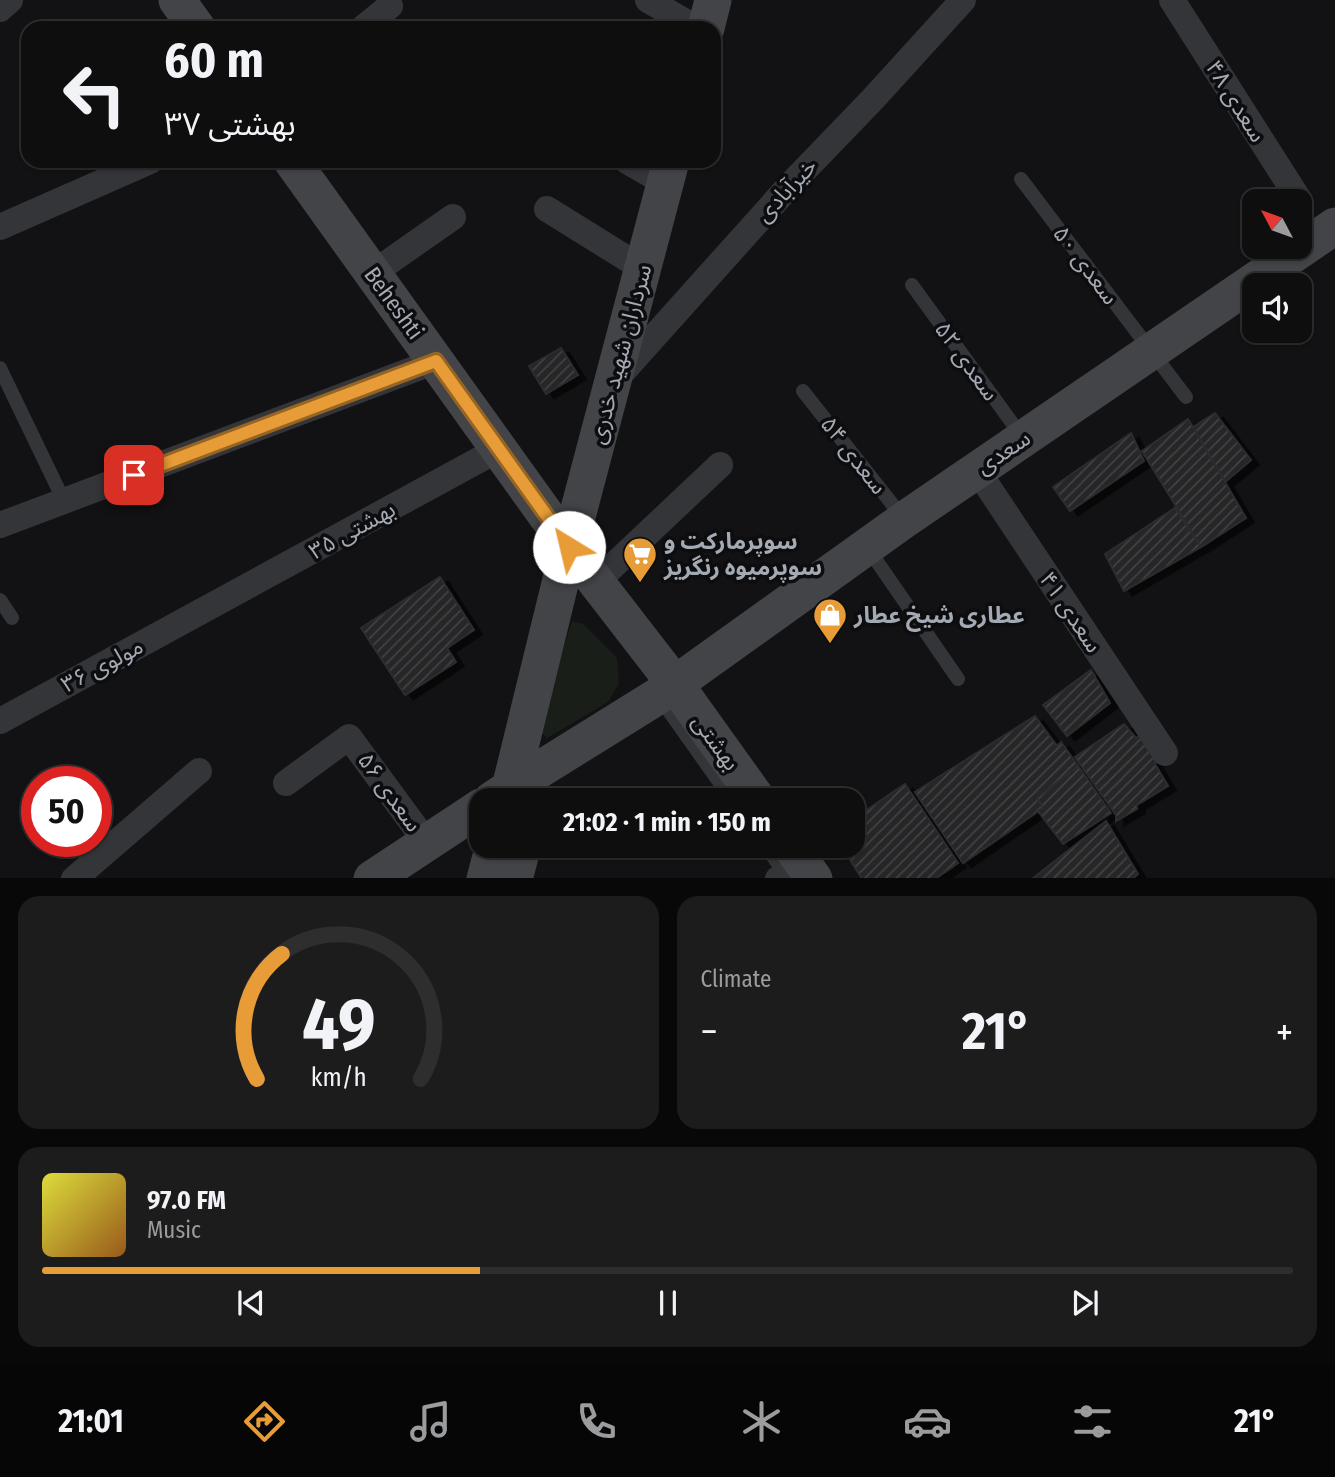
<!DOCTYPE html>
<html lang="en">
<head>
<meta charset="utf-8">
<style>
  body { margin:0; font-family:"Fira Sans Condensed","Noto Sans Arabic",sans-serif; background:#1c1c1d; color:#f1f3f6; height:100vh; display:flex; flex-direction:column; font-size:26px; white-space:nowrap }
  * { box-sizing:border-box; margin:0 }
  p { font-size:23px; color:#9b9c9e }
  .icon { flex:none; width:38px; height:38px; fill:none; stroke:currentColor; stroke-width:2; stroke-linecap:round; stroke-linejoin:round }
  .map { position:relative; height:878px; overflow:hidden }
  .details { display:flex; flex-direction:column; gap:18px; padding:18px; background:#080808; flex:1 }
  .details>* { flex:none }
  .guide { position:absolute; left:21px; top:21px; width:700px; height:147px; border-radius:21px; box-shadow:0 2px 5px #0004,0 0 0 2px #2e2e2f; background:#0e0e0f; color:#f1f3f6; overflow:hidden }
  .needle { width:46px; rotate:311deg }
  .tools { position:absolute; left:1242px; top:189px; display:grid; gap:14px }
  .tools a { display:grid; place-items:center; width:70px; height:70px; border-radius:14px; background:#0e0e0f; box-shadow:0 2px 5px #0004,0 0 0 2px #2e2e2f; font-size:35px }
  .speed { position:absolute; left:21px; top:766px; display:flex; gap:14px; font-size:35px; font-weight:700; text-align:center }
  .speed>* { display:grid; place-content:center; width:91px; height:91px; border-radius:50%; background:#0e0e0f; box-shadow:0 2px 5px #0004,0 0 0 2px #2e2e2f; line-height:1 }
  .speed .limit { border:10px solid #d22; background:#fff; color:#111 }
  .pin { position:absolute; display:grid; place-items:center; width:60px; height:60px; color:#fff; margin:-30px; border-radius:14px; box-shadow:0 4px 10px #0006 }
  .me { position:absolute; width:77px; margin:-38px; rotate:324deg; stroke-linejoin:round; filter:drop-shadow(0 0 5px #0008) }
  .turn { display:flex; align-items:center; gap:24px; height:147px; padding:0 28px; font-size:32px }
  .turn .icon { width:91px; height:91px; stroke-width:2.5 }
  .turn b { display:block; font-size:49px; line-height:60px }
  .big { font-size:52px; font-weight:700; line-height:1.1 }
  .details .tile { flex:1; display:flex; flex-direction:column; justify-content:center; gap:10px; min-width:0; padding:0 24px; border-radius:21px; background:#1c1c1d }
  .details .dial { align-items:center; gap:0 }
  .dial svg { height:182px; overflow:visible; fill:none; stroke:#2e2e2f; stroke-width:7; stroke-linecap:round; text-anchor:middle }
  .dial text { fill:#f1f3f6; stroke:none }
  .song { display:flex; align-items:center; gap:21px }
  .cover { width:84px; height:84px; border-radius:10px; background:linear-gradient(135deg,hsl(60 70% 55%),hsl(30 70% 35%)) }
  .played { height:7px; border-radius:4px; background:linear-gradient(90deg,#e79c37 35%,#2e2e2f 35%) }
  .keys { display:flex; justify-content:space-around; direction:ltr }
  .heat { display:flex; justify-content:space-between; align-items:center; font-size:38px; direction:ltr }
  .details .tiles { flex:1; display:grid; gap:18px; grid-template-columns:1fr 1fr }
  .tile:last-child { grid-column:span 2 }
  .trip { position:absolute; left:469px; top:788px; width:396px; height:70px; border-radius:21px; background:#0e0e0f; box-shadow:0 2px 5px #0004,0 0 0 2px #2e2e2f; font-weight:700; line-height:70px; text-align:center }
  .dock { display:flex; height:112px; justify-content:space-around; align-items:center; background:#060606; color:#9b9c9e }
  .dock .icon { width:49px; height:49px }
  .dock .selected { color:#e79c37 }
  .dock b { font-size:32px; color:#f1f3f6 }
  .map>svg:first-child { display:block }
  .green { fill:#191e19 }
  .building { fill:url(#building-hatch); stroke:#2c2d30; stroke-width:2; filter:url(#shadow) }
  .lines { fill:none; stroke-linecap:round; stroke-linejoin:round }
  .lane { stroke:#333538; stroke-width:14 }
  .street { stroke:#333538; stroke-width:26 }
  .secondary { stroke:#424448; stroke-width:37 }
  .route-casing { stroke:#966524; stroke-width:18 }
  .route { stroke:#e79c37; stroke-width:12 }
  .labels { text-anchor:middle; stroke-width:7; stroke-linejoin:round; paint-order:stroke }
  .street-label { font-size:23px; fill:#a4aab3; stroke:#0d0d0f }
  .poi-label { font-size:23px; font-weight:bold; fill:#a4aab3; stroke:#0d0d0f; text-anchor:start }
</style>
</head>
<body>
<div class="map">
<svg width="1335" height="879" viewBox="0 0 1335 879">
  <defs>
    <pattern id="building-hatch" width="6" height="6" patternUnits="userSpaceOnUse" patternTransform="scale(1.75)"><rect width="6" height="6" fill="#252528"/><path d="M-1 1l2-2M0 6l6-6M5 7l2-2" fill="none" stroke="#424245"/></pattern>
    <filter id="shadow"><feDropShadow dx="8" dy="4.5" stdDeviation="0" flood-color="#0009"/></filter>
  </defs>
  <rect width="100%" height="100%" fill="#121214"/>
  <!-- green -->
  <path class="green" d="M572 621 583 624 617 658 619 683 608 702 547 738 538 729Z"/>
  <!-- building -->
  <g class="building">
    <path d="M561 348 578 375 546 394 529 366Z"/>
    <path d="M1215 413 1251 460 1225 482 1193 427Z"/>
    <path d="M1188 419 1246 518 1201 547 1142 451Z"/>
    <path d="M1131 433 1144 461 1070 511 1053 487Z"/>
    <path d="M1175 508 1201 547 1124 591 1105 554Z"/>
    <path d="M440 577 474 630 447 648 456 662 405 695 361 628Z"/>
    <path d="M1091 670 1110 703 1067 736 1043 705Z"/>
    <path d="M1035 716 1057 746 1061 742 1078 766 1037 798 1043 808 963 863 915 792Z"/>
    <path d="M1124 724 1136 738 1139 736 1156 760 1155 764 1168 786 1137 805V809L1116 821V815L1075 757Z"/>
    <path d="M1078 766 1111 813 1063 844 1038 811 1043 808 1037 798Z"/>
    <path d="M905 784 958 863 935 879H862L841 845H852V820Z"/>
    <path d="M1106 821 1138 874 1132 879H1032Z"/>
  </g>
  <g class="lines">
    <!-- lane -->
    <g class="lane">
      <path d="M1021 179 1186 397"/>
      <path d="M912 285 1023 438"/>
      <path d="M0 368 64 501"/>
      <path d="M803 391 904 519"/>
      <path d="M867 547 958 679"/>
      <path d="M0 600 12 618"/>
      <path d="M659 697 732 800"/>
      <path d="M765 845 788 878"/>
    </g>
    <!-- street -->
    <g class="street">
      <path d="M648 0 696 28"/>
      <path d="M1172 0 1300 201"/>
      <path d="M0 9 10 0"/>
      <path d="M363 28 390 6"/>
      <path d="M627 161 665 183"/>
      <path d="M547 209 642 268"/>
      <path d="M0 227 150 161"/>
      <path d="M373 273 453 217"/>
      <path d="M617 378 791 184 872 100 963 0"/>
      <path d="M977 470 1165 753"/>
      <path d="M0 525 436 361"/>
      <path d="M597 581 720 465"/>
      <path d="M0 721 499 449"/>
      <path d="M286 783 349 737 427 843"/>
      <path d="M74 879 199 771"/>
      <path d="M778 879 803 863"/>
    </g>
    <!-- secondary -->
    <g class="secondary">
      <path d="M177 0 197 28"/>
      <path d="M706 28 713 0"/>
      <path d="M292 161 569 547"/>
      <path d="M569 547 671 161"/>
      <path d="M492 800 510 788 658 696 675 684 569 547 510 788 507 800"/>
      <path d="M758 800 675 684 904 520 1335 226"/>
      <path d="M790 845 814 879"/>
      <path d="M372 879 481 807"/>
      <path d="M485 879 494 845"/>
      <path d="M514 879 523 845"/>
    </g>
  </g>
  <g class="lines">
    <!-- route casing -->
    <g class="route-casing">
      <path id="route" d="M134 475 436 361 569 547"/>
    </g>
    <!-- route -->
    <use href="#route" class="route"/>
  </g>
  <!-- icons -->
  <defs>
    <g id="supermarket-pin" transform="scale(1.75)"><path d="M0 17L-7.5 6A9.5 9.5 0 1 1 7.5 6Z" fill="#e79c37" stroke="#0d0d0f"/><path d="M-6-5.5h2.5l.6 2H6L4.5 2H-2.5L-4.4-4H-6ZM-1.5 3.2a1.3 1.3 0 1 0 .1 0ZM3 3.2a1.3 1.3 0 1 0 .1 0Z" fill="#fff"/></g>
    <g id="shop-pin" transform="scale(1.75)"><path d="M0 17L-7.5 6A9.5 9.5 0 1 1 7.5 6Z" fill="#e79c37" stroke="#0d0d0f"/><path d="M-5-2.5h2.3a2.7 3.5 0 0 1 5.4 0H5L5.5 6h-11ZM-1.5-2.5h3a1.5 2.3 0 0 0-3 0Z" fill="#fff"/></g>
  </defs>
  <g fill-rule="evenodd">
    <use href="#supermarket-pin" x="640" y="554"/>
    <use href="#shop-pin" x="830" y="615"/>
  </g>
  <g class="labels">
    <!-- street labels -->
    <g class="street-label">
      <text transform="translate(1236 101) rotate(58)" y="8">سعدی ۴۸</text>
      <text transform="translate(786 190) rotate(-47)" y="8">خیرآبادی</text>
      <text transform="translate(1086 265) rotate(53)" y="8">سعدی ۵۰</text>
      <text transform="translate(394 303) rotate(54)" y="8">Beheshti</text>
      <text transform="translate(620 354) rotate(-75)" y="8">سرداران شهید خدری</text>
      <text transform="translate(967 361) rotate(54)" y="8">سعدی ۵۲</text>
      <text transform="translate(1003 452) rotate(-34)" y="8">سعدی</text>
      <text transform="translate(854 455) rotate(52)" y="8">سعدی ۵۴</text>
      <text transform="translate(352 530) rotate(-29)" y="8">بهشتی ۳۵</text>
      <text transform="translate(1071 612) rotate(56)" y="8">سعدی ۴۱</text>
      <text transform="translate(102 665) rotate(-28)" y="8">مولوی ۳۶</text>
      <text transform="translate(716 742) rotate(54)" y="8">بهشتی</text>
      <text transform="translate(390 792) rotate(54)" y="8">سعدی ۵۶</text>
    </g>
    <!-- poi labels -->
    <g class="poi-label">
      <text x="664" y="549">سوپرمارکت و<tspan x="664" dy="26">سوپرمیوه رنگریز</tspan></text>
      <text x="854" y="623">عطاری شیخ عطار</text>
    </g>
  </g>
</svg>
<div class="tools">
<a><svg class="needle" viewBox="-14 -14 28 28"><path d="M0-13l5 13h-10z" fill="#e53935"/><path d="M0 13l5-13h-10z" fill="#9b9c9e"/></svg></a>
<a><svg class="icon" aria-label="sound" viewBox="0 0 24 24"><path d="M4 9h4l5-4v14l-5-4H4zM17 9q2 3 0 6"/></svg></a>
</div>
<div class="speed"><div class="limit">50</div></div>
<div class="pin" style="left:134px;top:475px;background:#d93025"><svg class="icon" aria-label="arrive" viewBox="0 0 24 24"><path d="M6 21V4h12l-3 4 3 4H6"/></svg></div>
<svg class="me" style="left:569px;top:547px" viewBox="-20 -20 40 40"><circle r="19" fill="#fff"/><path d="M0-13L10 11 0 6-10 11z" fill="#e79c37"/></svg>
<div class="trip">21:02 · 1 min · 150 m</div>
<div class="guide">
<div class="turn"><svg class="icon" aria-label="left" viewBox="0 0 24 24"><path d="M17 20v-9H6M10 6l-5 5 5 5"/></svg><div><b>60 m</b>بهشتی ۳۷</div></div>
</div>
</div>
<section class="details">
<div class="tiles">
<div class="tile dial"><svg viewBox="0 0 100 80">
<path d="M14 69A42 42 0 1 1 86 69"/>
<path d="M14 69A42 42 0 0 1 25 14" stroke="#e79c37"/>
<text x="50" y="56" font-size="32" font-weight="700">49</text>
<text x="50" y="72" font-size="11">km/h</text>
</svg></div>
<div class="tile"><p>Climate</p>
<div class="heat"><a>−</a><b class="big">21°</b><a>+</a></div>
</div>
<div class="tile">
<div class="song"><i class="cover"></i><div><b>97.0 FM</b><p>Music</p></div></div>
<div class="played"></div>
<div class="keys"><svg class="icon" aria-label="previous" viewBox="0 0 24 24"><path d="M18 5L8 12l10 7zM5 5v14"/></svg><svg class="icon" aria-label="pause" viewBox="0 0 24 24"><path d="M8 5v14M16 5v14"/></svg><svg class="icon" aria-label="next" viewBox="0 0 24 24"><path d="M6 5l10 7-10 7zM19 5v14"/></svg></div>
</div>
</div>
</section>
<nav class="dock">
<b>21:01</b>
<svg class="icon selected" aria-label="directions" viewBox="0 0 24 24"><path d="M12 3l9 9-9 9-9-9zM9 14v-3h6M13 9l2 2-2 2"/></svg>
<svg class="icon" aria-label="music" viewBox="0 0 24 24"><path d="M9 18V5l10-2v13"/><circle cx="6" cy="18" r="3"/><circle cx="16" cy="16" r="3"/></svg>
<svg class="icon" aria-label="phone" viewBox="0 0 24 24"><path d="M5 4h4l2 5-3 2q2 4 5 5l2-3 5 2v4C11 20 4 13 5 4z"/></svg>
<svg class="icon" aria-label="climate" viewBox="0 0 24 24"><path d="M12 3v18M4 7l16 10M4 17L20 7"/></svg>
<svg class="icon" aria-label="car" viewBox="0 0 24 24"><path d="M5 17H2v-5l4-1 3-4h7l3 4 3 1v5h-3M9 17h6M6 11h13"/><circle cx="7" cy="17" r="2"/><circle cx="17" cy="17" r="2"/></svg>
<svg class="icon" aria-label="filters" viewBox="0 0 24 24"><path d="M4 7h16M4 17h16"/><circle cx="9" cy="7" r="2"/><circle cx="15" cy="17" r="2"/></svg>
<b>21°</b>
</nav>
</body>
</html>
